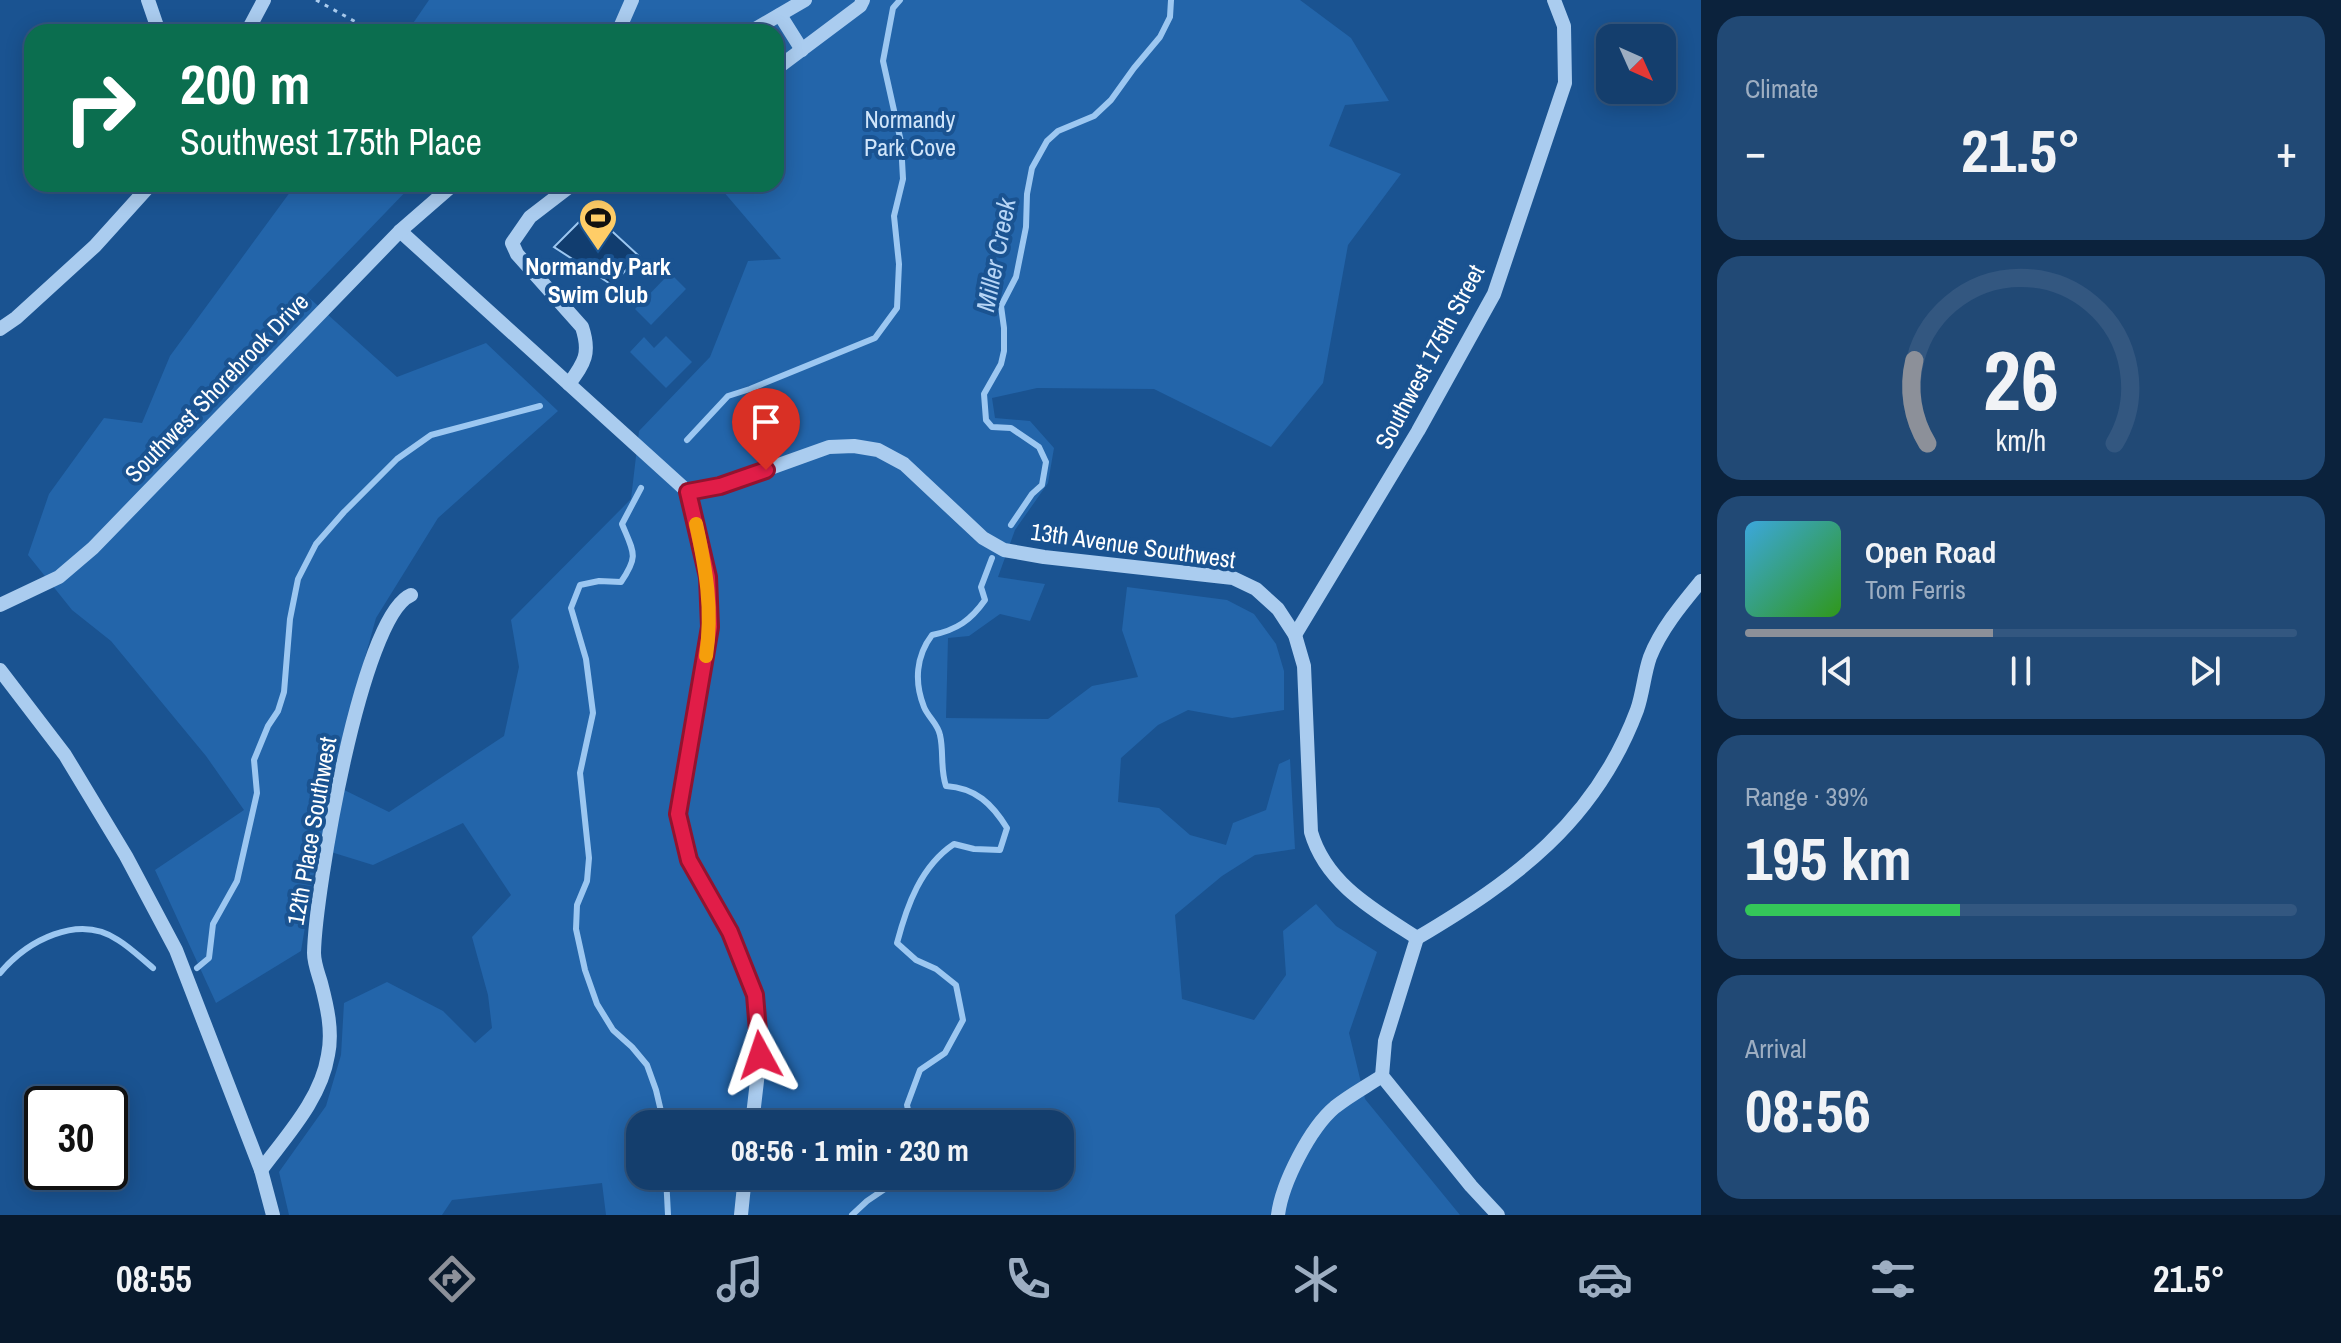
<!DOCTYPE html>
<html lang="en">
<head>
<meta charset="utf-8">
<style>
  body { margin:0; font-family:"Archivo Narrow",sans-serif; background:#214975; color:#f1f3f6; height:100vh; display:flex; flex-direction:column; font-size:30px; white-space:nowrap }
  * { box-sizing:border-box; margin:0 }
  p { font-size:26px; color:#9daec2 }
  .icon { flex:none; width:44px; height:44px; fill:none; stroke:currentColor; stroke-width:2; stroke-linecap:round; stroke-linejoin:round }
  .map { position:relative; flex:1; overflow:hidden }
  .details { display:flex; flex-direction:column; gap:16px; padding:16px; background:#0b223c; width:640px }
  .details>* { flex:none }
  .banner { position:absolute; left:24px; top:24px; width:760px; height:168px; border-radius:24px; box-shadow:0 4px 20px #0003,0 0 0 2px #335780; background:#0b6e4f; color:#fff; overflow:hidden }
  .needle { width:52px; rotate:135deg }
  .fabs { position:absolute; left:1596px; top:24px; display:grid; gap:16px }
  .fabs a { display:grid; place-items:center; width:80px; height:80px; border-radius:16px; background:#143e6d; box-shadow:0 4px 20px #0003,0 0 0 2px #335780; font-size:40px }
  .speed { position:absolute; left:24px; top:1086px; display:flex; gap:16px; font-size:40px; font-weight:700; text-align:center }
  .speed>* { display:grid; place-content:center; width:104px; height:104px; border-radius:50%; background:#143e6d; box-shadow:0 4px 20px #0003,0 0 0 2px #335780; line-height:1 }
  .speed .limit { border:4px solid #111; border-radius:12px; background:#fff; color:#111 }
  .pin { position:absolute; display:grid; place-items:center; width:68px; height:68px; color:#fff; margin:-82px -34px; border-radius:50% 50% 50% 0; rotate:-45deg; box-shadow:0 0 8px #0007 }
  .pin .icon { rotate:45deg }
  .me { position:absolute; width:88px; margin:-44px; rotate:355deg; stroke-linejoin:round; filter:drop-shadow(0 0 6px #0008) }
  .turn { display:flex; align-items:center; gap:28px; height:168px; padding:0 24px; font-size:36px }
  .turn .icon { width:104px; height:104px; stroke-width:2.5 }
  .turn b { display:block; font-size:56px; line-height:68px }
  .big { font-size:60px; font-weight:800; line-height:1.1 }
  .details .widget { flex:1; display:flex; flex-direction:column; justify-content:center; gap:12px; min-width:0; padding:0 28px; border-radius:24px; background:#214975 }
  .details .dial { align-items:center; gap:0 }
  .dial svg { height:208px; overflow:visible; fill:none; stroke:#335780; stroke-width:7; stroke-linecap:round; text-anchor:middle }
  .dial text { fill:#f1f3f6; stroke:none }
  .song { display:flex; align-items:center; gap:24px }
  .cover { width:96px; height:96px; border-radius:12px; background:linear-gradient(135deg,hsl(200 70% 55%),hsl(110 70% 35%)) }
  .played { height:8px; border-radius:4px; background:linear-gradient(90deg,#8c9099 45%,#335780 45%) }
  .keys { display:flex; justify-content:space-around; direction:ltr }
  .heat { display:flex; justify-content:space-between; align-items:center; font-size:44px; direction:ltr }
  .charge { height:12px; border-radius:6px; background:linear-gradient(90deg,#34c759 39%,#335780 0) }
  .trip { position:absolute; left:626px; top:1110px; width:448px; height:80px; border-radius:24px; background:#143e6d; box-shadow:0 4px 20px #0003,0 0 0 2px #335780; font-weight:800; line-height:80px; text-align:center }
  .dock { display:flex; height:128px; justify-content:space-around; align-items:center; background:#08192c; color:#9daec2 }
  .dock .icon { width:56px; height:56px }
  .dock .active { color:#8c9099 }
  .dock b { font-size:36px; color:#f1f3f6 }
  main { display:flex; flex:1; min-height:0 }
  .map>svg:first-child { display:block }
  .green { fill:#2365aa; fill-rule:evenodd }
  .water { fill:#113d6f; stroke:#9cc7f1; stroke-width:2 }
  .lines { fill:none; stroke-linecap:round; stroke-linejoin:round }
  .stream { stroke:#9cc7f1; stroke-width:6 }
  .path { stroke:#aaccef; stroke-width:3; stroke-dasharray:4 6; stroke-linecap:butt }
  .minor { stroke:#aaccef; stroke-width:14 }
  .route-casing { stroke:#92132f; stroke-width:20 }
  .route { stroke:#e11d48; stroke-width:14 }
  .slow { stroke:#f59e0b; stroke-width:14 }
  .labels { text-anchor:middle; stroke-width:8; stroke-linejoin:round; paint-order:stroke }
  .park-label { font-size:24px; fill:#d0e5fa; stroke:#1a5391 }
  .poi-label { font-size:24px; font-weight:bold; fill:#fff; stroke:#1a5391 }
  .street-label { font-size:24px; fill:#fff; stroke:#1a5391 }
  .water-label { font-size:26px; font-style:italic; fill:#b6d5f6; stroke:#1a5391 }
</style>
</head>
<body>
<main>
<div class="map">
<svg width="1701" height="1215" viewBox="0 0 1701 1215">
  <rect width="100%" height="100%" fill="#1a5391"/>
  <!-- green -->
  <g class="green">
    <path d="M429 0H1300L1351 38 1389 101 1345 105 1329 146 1401 174 1348 245 1323 383 1271 447 1154 389 1037 388 992 398 995 418 1030 421 1054 448 1048 483 1015 530 998 577 1045 584 1030 621 1000 614 969 636 948 638 946 718 1048 719 1092 686 1138 677 1122 630 1127 587 1227 600 1254 614 1276 644 1284 671V710L1232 718 1188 710 1158 725 1121 758 1118 802 1159 808 1190 835 1226 845 1233 823 1266 810 1279 764 1290 759 1295 849 1255 855 1222 876 1175 915 1182 999 1254 1020 1286 975 1283 931 1316 904 1336 926 1377 952 1349 1033 1365 1099 1460 1215H606L602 1183 452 1200 442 1215H289L279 1172 326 1106 341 1055 344 1003 387 982 443 1011 475 1043 492 1028 488 995 472 937 511 895 463 823 373 865 318 848 301 951 216 1003 155 870 244 810 206 756 111 641 72 610 28 555 49 494 104 418 142 423 170 356 296 184H413L306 295 397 377 486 343 558 411 438 518 376 618 330 783 389 812 504 736 519 667 511 620 631 499 639 431 710 357 748 261 781 259 717 184H776V32H670L671 28 662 32H407ZM640 1124H1060V1176H640Z"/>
    <path d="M670 273 686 289 651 325 635 309Z"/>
    <path d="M666 336 692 362 666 388 630 352 644 337 654 348Z"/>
  </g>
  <!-- water -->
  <path class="water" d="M590 211 639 256 612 285 554 247Z"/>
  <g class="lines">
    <!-- stream -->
    <g class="stream">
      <path d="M687 440 728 396 750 389 875 338 897 308 899 264 894 216 903 179 901 142 883 61 893 8 900 0"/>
      <path d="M641 488 622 524C634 553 639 556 621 582L599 581 580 585 571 608 586 659 593 713 580 773 589 858 587 881 577 905 576 929 585 970 597 1004 613 1030 632 1047 647 1065 656 1090 664 1124"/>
      <path d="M1011 525 1032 494 1042 485 1046 462 1039 447 1011 428 992 427 986 420 984 394 1001 364 1004 351V328L1001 306 1016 277 1026 227 1027 194 1032 168 1047 141 1058 131 1094 116 1111 100 1134 68 1160 37 1170 17 1171 0"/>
      <path d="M197 968 209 958 213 924 237 881 257 793 254 760 268 726 278 711 284 692 290 619 298 579 316 544 344 512 397 459 431 435 540 406"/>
      <path d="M0 973C27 941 78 913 118 940 131 948 142 959 153 968"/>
      <path d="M911 1124 907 1105 920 1070 945 1053 963 1020 956 985 936 969 916 960 897 943C907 905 921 866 954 844L974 849 1000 850 1007 828C992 804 976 788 946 786 940 769 944 752 940 735 938 724 928 717 924 707 914 682 916 656 932 635 957 630 971 620 985 600L981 587 992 558"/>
      <path d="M666 1176 668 1215"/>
      <path d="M852 1215 867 1201 904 1176"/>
    </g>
    <!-- path -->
    <path class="path" d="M316 0 374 32"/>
    <!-- minor -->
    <g class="minor">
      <path d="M148 0 159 32"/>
      <path d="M780 15 802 50"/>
      <path d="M247 32 264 0"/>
      <path d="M618 32 632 0"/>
      <path d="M750 32 805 0"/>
      <path d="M776 69 860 6 863 0"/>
      <path d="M400 231 688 492"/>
      <path d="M0 329 16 318 95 246 151 184"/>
      <path d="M569 384C584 363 591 354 582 327L517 254 512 243 530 217 573 184"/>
      <path d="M688 492 720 486 829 447 854 446 878 450 904 464 983 538 1004 550 1044 557 1233 578 1256 589 1278 609 1295 635 1304 666 1311 832C1326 884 1374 910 1417 938L1385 1041 1382 1076 1471 1186 1498 1215"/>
      <path d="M688 492 708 577 710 627 678 814 689 860 730 932 755 995 760 1055 752 1124"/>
      <path d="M0 605 59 577 93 548 400 231 454 184"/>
      <path d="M1295 635 1418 431 1494 294 1565 83 1564 26 1554 0"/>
      <path d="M0 670 65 755 126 856 176 950 261 1170 273 1215"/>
      <path d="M1417 938C1515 880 1595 822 1637 710 1643 693 1644 674 1650 657 1661 629 1682 604 1701 581"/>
      <path d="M261 1170C287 1135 321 1099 328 1055 333 1031 327 1006 321 983 318 973 314 963 314 953 315 894 361 616 411 595"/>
      <path d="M741 1215 745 1176"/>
      <path d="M1278 1215C1282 1183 1310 1128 1335 1107 1350 1095 1367 1086 1382 1076"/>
    </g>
  </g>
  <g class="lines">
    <!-- route casing -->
    <g class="route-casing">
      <path id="route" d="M760 1055 755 995 730 932 689 860 678 814 710 627 708 577 688 492 720 486 766 470"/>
    </g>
    <!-- route -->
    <use href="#route" class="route"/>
    <!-- slow -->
    <path class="slow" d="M696 524C706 569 713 610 706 656"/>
  </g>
  <!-- icons -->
  <defs>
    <g id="stadium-pin" transform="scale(2)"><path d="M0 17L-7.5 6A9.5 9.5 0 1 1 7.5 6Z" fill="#ffcd67" stroke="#1a5391"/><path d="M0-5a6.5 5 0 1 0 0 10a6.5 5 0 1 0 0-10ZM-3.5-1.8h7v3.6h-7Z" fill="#111"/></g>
  </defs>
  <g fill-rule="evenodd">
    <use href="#stadium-pin" x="598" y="218"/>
  </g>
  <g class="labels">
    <!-- park labels -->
    <g class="park-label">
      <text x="910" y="128">Normandy<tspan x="910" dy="28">Park Cove</tspan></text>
    </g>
    <!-- poi labels -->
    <g class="poi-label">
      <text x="598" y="275">Normandy Park<tspan x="598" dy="28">Swim Club</tspan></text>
    </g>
    <!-- street labels -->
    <g class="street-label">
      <text transform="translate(1430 357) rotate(-62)" y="8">Southwest 175th Street</text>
      <text transform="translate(217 388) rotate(-46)" y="8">Southwest Shorebrook Drive</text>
      <text transform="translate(1133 546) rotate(8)" y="8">13th Avenue Southwest</text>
      <text transform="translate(312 831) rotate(-80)" y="8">12th Place Southwest</text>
    </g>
    <!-- water labels -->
    <g class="water-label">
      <text transform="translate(996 255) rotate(-79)" y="9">Miller Creek</text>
    </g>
  </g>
</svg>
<div class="fabs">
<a><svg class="needle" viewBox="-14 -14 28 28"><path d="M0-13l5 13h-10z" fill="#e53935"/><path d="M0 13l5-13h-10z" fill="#9daec2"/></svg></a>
</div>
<div class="speed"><div class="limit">30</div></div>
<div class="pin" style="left:766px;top:470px;background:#d93025"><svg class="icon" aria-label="arrive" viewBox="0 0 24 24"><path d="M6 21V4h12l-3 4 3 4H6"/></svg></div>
<svg class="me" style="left:760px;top:1055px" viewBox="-20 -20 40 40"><path d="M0-17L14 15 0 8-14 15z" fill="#e11d48" stroke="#fff" stroke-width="4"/></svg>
<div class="trip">08:56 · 1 min · 230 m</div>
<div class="banner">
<div class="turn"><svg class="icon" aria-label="right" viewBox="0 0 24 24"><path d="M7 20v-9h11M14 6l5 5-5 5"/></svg><div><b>200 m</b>Southwest 175th Place</div></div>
</div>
</div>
<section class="details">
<div class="widget"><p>Climate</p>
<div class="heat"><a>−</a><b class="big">21.5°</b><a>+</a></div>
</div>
<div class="widget dial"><svg viewBox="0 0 100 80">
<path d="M14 69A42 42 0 1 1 86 69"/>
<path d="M14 69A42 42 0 0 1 9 37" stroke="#8c9099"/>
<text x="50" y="56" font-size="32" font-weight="700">26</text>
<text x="50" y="72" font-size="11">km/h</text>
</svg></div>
<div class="widget">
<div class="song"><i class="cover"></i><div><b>Open Road</b><p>Tom Ferris</p></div></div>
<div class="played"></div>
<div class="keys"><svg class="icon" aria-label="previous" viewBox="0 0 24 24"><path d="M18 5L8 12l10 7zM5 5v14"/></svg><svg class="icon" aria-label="pause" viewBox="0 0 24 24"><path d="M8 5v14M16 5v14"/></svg><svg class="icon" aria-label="next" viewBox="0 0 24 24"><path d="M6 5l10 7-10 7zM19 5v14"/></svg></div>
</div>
<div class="widget"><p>Range · 39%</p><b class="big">195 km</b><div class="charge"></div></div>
<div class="widget"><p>Arrival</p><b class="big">08:56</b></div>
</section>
</main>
<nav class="dock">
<b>08:55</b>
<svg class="icon active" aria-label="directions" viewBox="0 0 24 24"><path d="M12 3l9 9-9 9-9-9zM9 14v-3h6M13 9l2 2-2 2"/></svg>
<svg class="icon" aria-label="music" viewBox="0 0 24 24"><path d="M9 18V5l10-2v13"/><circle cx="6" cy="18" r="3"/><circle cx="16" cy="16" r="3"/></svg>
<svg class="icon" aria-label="phone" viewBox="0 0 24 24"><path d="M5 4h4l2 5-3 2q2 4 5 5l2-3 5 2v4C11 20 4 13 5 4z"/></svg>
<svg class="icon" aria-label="climate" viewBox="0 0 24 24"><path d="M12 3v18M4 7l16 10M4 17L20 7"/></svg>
<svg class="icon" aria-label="car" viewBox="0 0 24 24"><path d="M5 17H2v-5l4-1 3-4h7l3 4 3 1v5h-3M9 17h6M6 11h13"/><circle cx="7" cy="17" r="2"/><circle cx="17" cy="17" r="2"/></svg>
<svg class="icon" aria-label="filters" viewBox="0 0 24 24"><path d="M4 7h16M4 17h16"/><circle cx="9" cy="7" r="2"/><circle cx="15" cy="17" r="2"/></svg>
<b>21.5°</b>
</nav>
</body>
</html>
